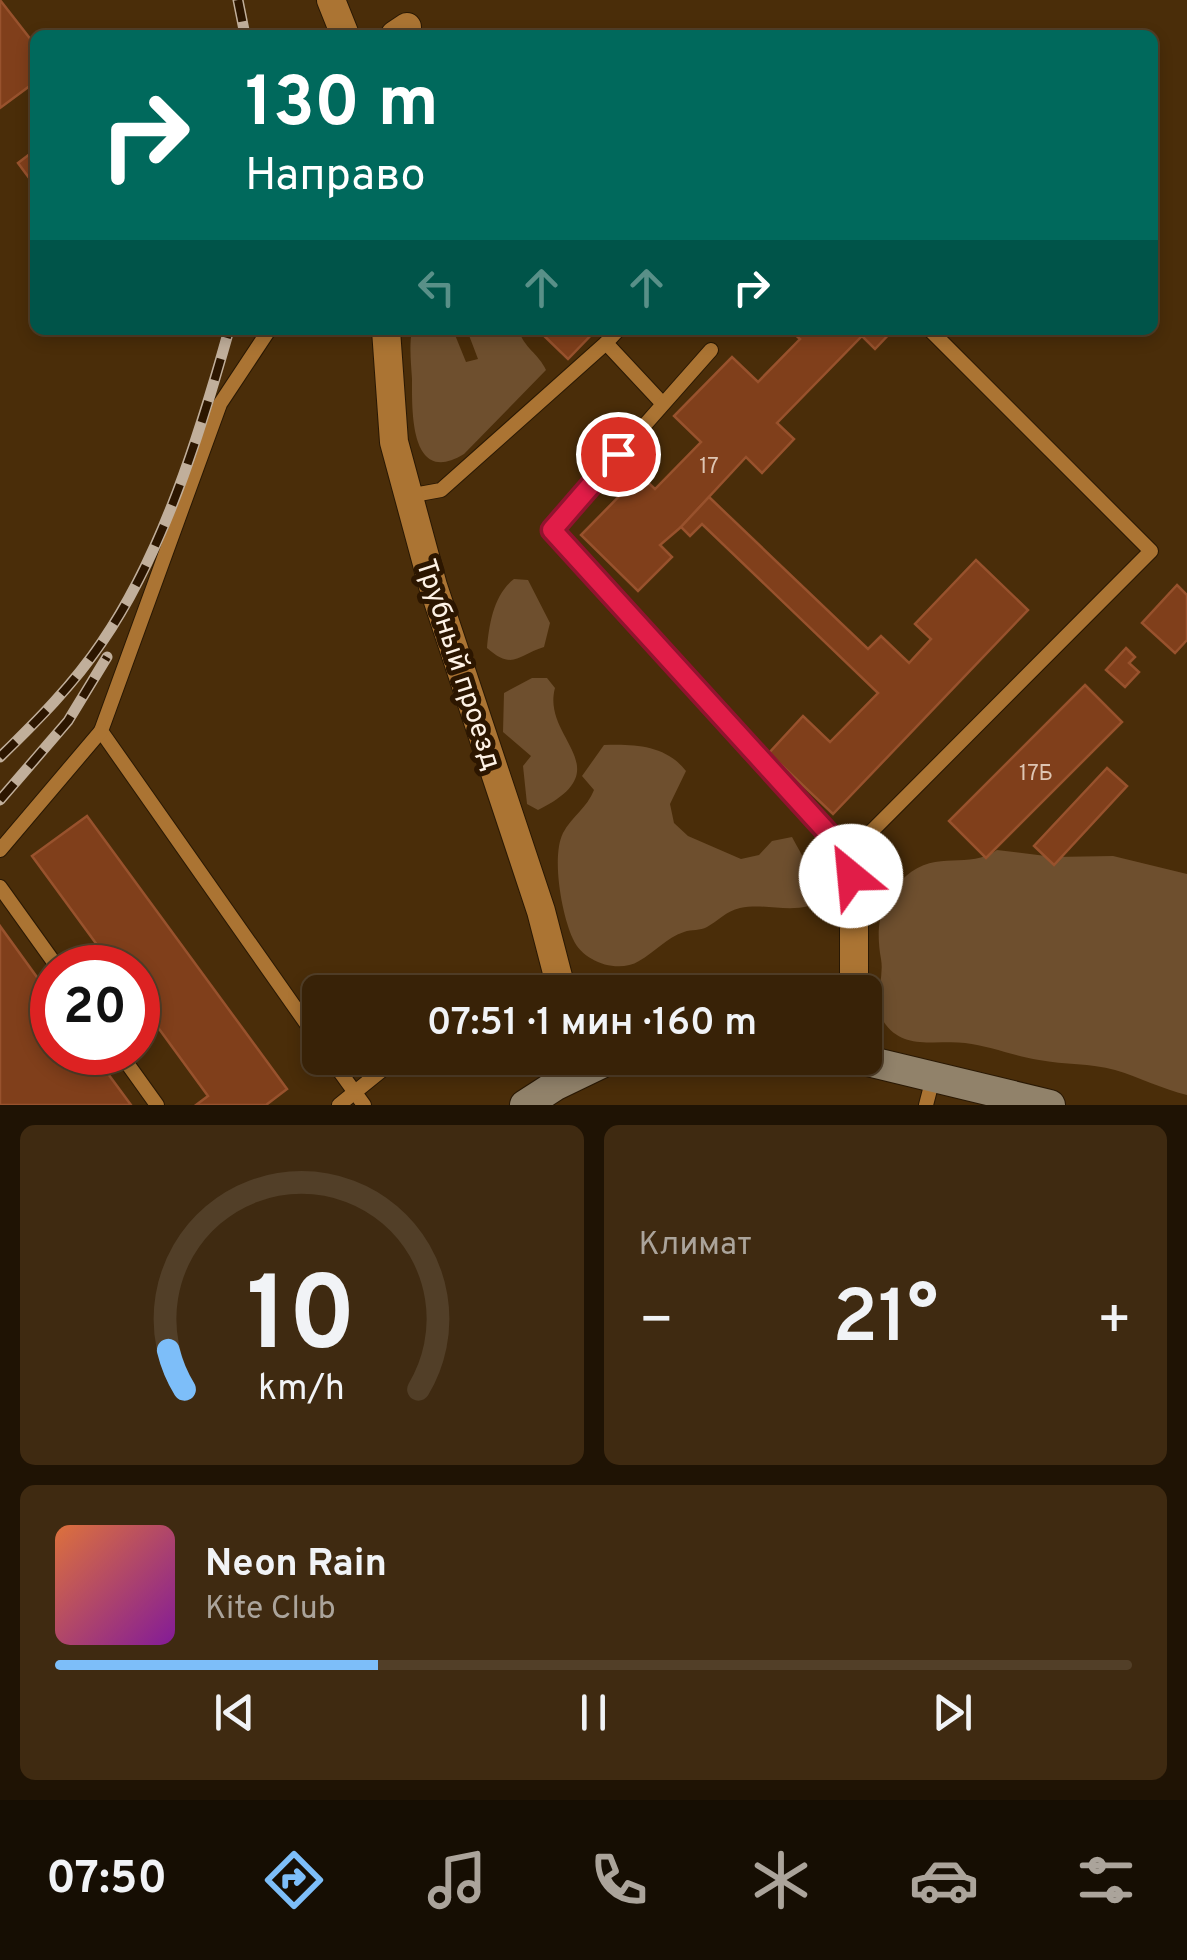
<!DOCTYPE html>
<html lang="ru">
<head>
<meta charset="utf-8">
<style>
  body { margin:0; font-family:Overpass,sans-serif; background:#3f2a11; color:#f1f3f6; height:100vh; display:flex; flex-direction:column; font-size:38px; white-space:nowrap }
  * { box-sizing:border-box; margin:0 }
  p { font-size:32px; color:#aba49b }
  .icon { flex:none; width:55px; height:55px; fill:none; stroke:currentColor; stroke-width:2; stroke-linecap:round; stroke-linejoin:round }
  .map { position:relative; height:1105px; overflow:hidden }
  .drawer { display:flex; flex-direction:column; gap:20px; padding:20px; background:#1f1304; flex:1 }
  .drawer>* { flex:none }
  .top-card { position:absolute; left:30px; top:30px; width:1128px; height:305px; border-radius:15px; box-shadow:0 5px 15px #0003,0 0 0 2px #523f28; background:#00695c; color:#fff; overflow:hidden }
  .speed { position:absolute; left:30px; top:945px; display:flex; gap:20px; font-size:50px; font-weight:700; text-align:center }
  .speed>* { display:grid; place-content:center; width:130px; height:130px; border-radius:50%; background:#382207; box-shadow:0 5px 15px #0003,0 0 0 2px #523f28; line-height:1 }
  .speed .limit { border:15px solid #d22; background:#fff; color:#111 }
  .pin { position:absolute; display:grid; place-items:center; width:85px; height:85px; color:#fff; margin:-42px; border:5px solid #fff; border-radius:50%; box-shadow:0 2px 10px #0007 }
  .me { position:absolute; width:110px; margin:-55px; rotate:332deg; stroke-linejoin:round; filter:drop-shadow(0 0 8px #0008) }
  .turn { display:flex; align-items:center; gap:35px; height:210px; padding:0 50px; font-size:45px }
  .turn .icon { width:130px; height:130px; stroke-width:2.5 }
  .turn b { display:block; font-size:70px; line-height:85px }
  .lanes { display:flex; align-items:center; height:95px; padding:0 50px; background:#0003; justify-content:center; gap:50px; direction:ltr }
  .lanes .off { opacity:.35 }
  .big { font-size:75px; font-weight:600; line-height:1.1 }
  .drawer .widget { flex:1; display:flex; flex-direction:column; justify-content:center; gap:15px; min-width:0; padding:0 35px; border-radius:15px; background:#3f2a11 }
  .drawer .dial { align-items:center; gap:0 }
  .dial svg { height:260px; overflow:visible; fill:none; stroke:#523f28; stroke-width:7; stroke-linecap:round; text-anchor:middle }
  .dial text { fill:#f1f3f6; stroke:none }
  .song { display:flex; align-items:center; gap:30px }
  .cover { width:120px; height:120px; border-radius:15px; background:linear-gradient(135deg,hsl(20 70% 55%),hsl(290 70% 35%)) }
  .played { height:10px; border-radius:5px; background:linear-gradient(90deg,#7dbef9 30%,#523f28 30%) }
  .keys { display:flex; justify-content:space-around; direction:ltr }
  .heat { display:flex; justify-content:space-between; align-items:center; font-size:55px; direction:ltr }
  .drawer .tiles { flex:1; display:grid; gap:20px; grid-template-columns:1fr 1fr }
  .widget:last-child { grid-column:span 2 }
  .trip { position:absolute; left:302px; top:975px; width:580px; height:100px; border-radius:15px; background:#382207; box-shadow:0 5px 15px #0003,0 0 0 2px #523f28; font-weight:600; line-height:100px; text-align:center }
  .tabs { display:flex; height:160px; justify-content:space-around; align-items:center; background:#160e03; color:#aba49b }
  .tabs .icon { width:70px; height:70px }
  .tabs .active { color:#7dbef9 }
  .tabs b { font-size:45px; color:#f1f3f6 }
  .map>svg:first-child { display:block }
  .green { fill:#6e4f2e }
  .building { fill:#803f1b; stroke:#98522d; stroke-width:2.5 }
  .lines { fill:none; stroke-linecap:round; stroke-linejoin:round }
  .service-casing { stroke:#291804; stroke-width:16 }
  .minor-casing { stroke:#291804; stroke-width:30 }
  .secondary-casing { stroke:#291804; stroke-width:32 }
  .service { stroke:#ab7433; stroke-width:14 }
  .minor { stroke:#ab7433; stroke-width:28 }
  .secondary { stroke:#91826a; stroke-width:30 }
  .rail-casing { stroke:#c1af9b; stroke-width:11 }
  .rail { stroke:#2c1600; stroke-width:8; stroke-dasharray:22; stroke-linecap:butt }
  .route-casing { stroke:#92132f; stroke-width:25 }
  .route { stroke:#e11d48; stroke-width:18 }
  .labels { text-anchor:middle; stroke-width:10; stroke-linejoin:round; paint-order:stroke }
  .number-label { font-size:22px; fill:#dec5b2 }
  .street-label { font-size:28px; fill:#fef2e5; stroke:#2c1600 }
</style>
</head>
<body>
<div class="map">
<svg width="1187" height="1105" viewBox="0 0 1187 1105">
  <rect width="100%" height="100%" fill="#4a2d09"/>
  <!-- green -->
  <g class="green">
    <path d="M412 330H453L466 362 478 359 467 330H519C523 347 539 354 546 370L464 454C410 487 412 411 412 379 411 362 409 346 412 330Z"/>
    <path d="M514 579 528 580 550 623 544 647C518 655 513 671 487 648 489 624 494 594 514 579Z"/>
    <path d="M532 678H547L555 688C541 739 623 768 538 810L527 804 523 766 531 756 503 732 504 693Z"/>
    <path d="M604 745C634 744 666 745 686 771L670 804 674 823 688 836 741 859 759 855 772 841 792 837C806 863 817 876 809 906 785 912 763 903 740 908 726 911 718 921 707 927 700 931 692 929 684 932 666 938 655 952 639 961 618 974 583 962 573 939 562 916 551 857 563 833 572 816 587 808 594 790L582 776Z"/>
    <path d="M997 850 1054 857 1113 856 1187 874V1095C1162 1089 1139 1077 1115 1070 1090 1063 1065 1065 1039 1060 1014 1056 990 1046 965 1043 938 1040 905 1050 886 1025 870 1005 885 981 881 959 875 926 880 899 906 876 937 849 969 870 997 850Z"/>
  </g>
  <!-- building -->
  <g class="building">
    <path d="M0 0 35 45V82L0 108Z"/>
    <path d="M35 150V186L18 163Z"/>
    <path d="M538 330H596L568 359Z"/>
    <path d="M790 330H893L875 349 862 336 777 423 794 439 762 473 746 457 681 527 660 545 672 557 638 591 581 535 640 475 655 489 701 442 674 416 732 357 758 382 800 339Z"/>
    <path d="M709 497 868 649 881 636 909 663 931 639 915 624 976 560 1028 610 833 814 769 753 803 716 830 742 878 693 702 524 690 536 681 527Z"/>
    <path d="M1177 585 1187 595V640L1175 653 1142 623Z"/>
    <path d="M1126 648 1135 657 1129 663 1139 672 1125 687 1106 670Z"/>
    <path d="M1085 685 1122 722 986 858 949 821Z"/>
    <path d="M1107 768 1127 786 1054 865 1034 846Z"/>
    <path d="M87 816 287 1089 266 1105H196L208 1096 138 1000V968H114L32 856Z"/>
    <path d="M818 876H833V904H828V914H817Z"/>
    <path d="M0 926 52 998V1052H92L131 1105H0Z"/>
  </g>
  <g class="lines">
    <!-- service casing -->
    <g class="service-casing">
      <g id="service">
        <path d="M269 330 220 404 101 731 320 1043"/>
        <path d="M618 330 606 343 662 403"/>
        <path d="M711 350 552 530 848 855"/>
        <path d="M408 496 441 490 606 343"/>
        <path d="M0 850 101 731"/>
        <path d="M0 887 58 968"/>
        <path d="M854 897 848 855 1151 551 930 330"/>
        <path d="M119 1052 157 1105"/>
        <path d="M330 1058 364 1105"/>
        <path d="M339 1105 397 1058"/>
        <path d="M926 1105 933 1078"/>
      </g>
    </g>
    <!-- minor casing -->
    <g class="minor-casing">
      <g id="minor">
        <path d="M331 0 345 35"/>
        <path d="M395 35 407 27"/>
        <path d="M386 330 394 442 433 586 541 911 562 992"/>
        <path d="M854 897V992"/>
      </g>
    </g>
    <!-- secondary casing -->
    <g class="secondary-casing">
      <g id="secondary">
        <path d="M855 1058 1050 1105"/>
        <path d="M525 1105 556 1085 612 1058"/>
      </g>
    </g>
    <!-- service -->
    <use href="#service" class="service"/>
    <!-- minor -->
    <use href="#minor" class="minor"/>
    <!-- secondary -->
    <use href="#secondary" class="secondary"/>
    <!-- rail casing -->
    <g class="rail-casing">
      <g id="rail">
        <path d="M238 0 245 35"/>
        <path d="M0 757C37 721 73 685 102 642 163 553 200 433 229 330"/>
        <path d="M0 800 68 721 107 657"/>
      </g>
    </g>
    <!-- rail -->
    <use href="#rail" class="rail"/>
  </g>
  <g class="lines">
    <!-- route casing -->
    <g class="route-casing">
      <path id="route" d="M618 454 552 530 848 855 851 876"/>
    </g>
    <!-- route -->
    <use href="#route" class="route"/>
  </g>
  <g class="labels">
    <!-- number labels -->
    <g class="number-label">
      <text x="709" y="473">17</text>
      <text x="1036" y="780">17Б</text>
    </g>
    <!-- street labels -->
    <g class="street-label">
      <text transform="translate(460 664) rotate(72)" y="10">Трубный проезд</text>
    </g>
  </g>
</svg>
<div class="speed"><div class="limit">20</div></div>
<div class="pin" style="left:618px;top:454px;background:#d93025"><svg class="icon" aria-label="arrive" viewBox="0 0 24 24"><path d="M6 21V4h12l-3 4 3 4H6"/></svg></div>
<svg class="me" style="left:851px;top:876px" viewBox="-20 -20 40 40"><circle r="19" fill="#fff"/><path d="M0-13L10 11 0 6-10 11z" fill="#e11d48"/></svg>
<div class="trip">07:51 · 1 мин · 160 m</div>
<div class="top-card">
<div class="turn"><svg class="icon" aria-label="right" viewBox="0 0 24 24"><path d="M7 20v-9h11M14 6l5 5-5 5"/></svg><div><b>130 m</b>Направо</div></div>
<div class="lanes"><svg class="icon off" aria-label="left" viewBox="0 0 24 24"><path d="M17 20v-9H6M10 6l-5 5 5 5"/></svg><svg class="icon off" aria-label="ahead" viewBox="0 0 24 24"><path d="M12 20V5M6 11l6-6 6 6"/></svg><svg class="icon off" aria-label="ahead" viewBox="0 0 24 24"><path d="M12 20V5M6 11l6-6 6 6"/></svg><svg class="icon" aria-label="right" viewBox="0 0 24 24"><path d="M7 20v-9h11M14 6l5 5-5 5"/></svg></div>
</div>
</div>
<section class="drawer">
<div class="tiles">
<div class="widget dial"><svg viewBox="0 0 100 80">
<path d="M14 69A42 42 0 1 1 86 69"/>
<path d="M14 69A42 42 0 0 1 9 57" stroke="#7dbef9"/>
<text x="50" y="56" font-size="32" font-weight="700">10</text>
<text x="50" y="72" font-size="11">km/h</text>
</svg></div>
<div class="widget"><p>Климат</p>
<div class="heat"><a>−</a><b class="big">21°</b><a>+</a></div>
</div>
<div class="widget">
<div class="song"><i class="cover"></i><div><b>Neon Rain</b><p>Kite Club</p></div></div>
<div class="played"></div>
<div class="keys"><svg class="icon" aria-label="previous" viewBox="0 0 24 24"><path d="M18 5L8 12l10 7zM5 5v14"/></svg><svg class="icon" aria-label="pause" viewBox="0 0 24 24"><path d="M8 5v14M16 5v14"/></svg><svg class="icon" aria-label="next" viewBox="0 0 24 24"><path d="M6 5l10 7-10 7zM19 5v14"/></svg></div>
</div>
</div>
</section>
<nav class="tabs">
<b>07:50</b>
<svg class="icon active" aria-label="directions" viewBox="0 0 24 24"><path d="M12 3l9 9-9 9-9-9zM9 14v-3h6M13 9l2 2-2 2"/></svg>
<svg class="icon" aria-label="music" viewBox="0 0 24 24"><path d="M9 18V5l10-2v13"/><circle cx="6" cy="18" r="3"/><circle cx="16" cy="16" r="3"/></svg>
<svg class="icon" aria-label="phone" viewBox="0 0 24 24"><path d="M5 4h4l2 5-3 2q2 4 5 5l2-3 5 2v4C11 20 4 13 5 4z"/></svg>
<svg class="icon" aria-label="climate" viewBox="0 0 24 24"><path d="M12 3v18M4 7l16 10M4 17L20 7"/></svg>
<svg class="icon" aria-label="car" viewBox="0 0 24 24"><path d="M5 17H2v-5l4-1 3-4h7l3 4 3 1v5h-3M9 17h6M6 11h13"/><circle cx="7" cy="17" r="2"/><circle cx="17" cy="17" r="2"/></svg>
<svg class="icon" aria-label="filters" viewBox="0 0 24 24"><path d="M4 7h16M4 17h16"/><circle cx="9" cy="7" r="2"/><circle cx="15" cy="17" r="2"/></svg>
</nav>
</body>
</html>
